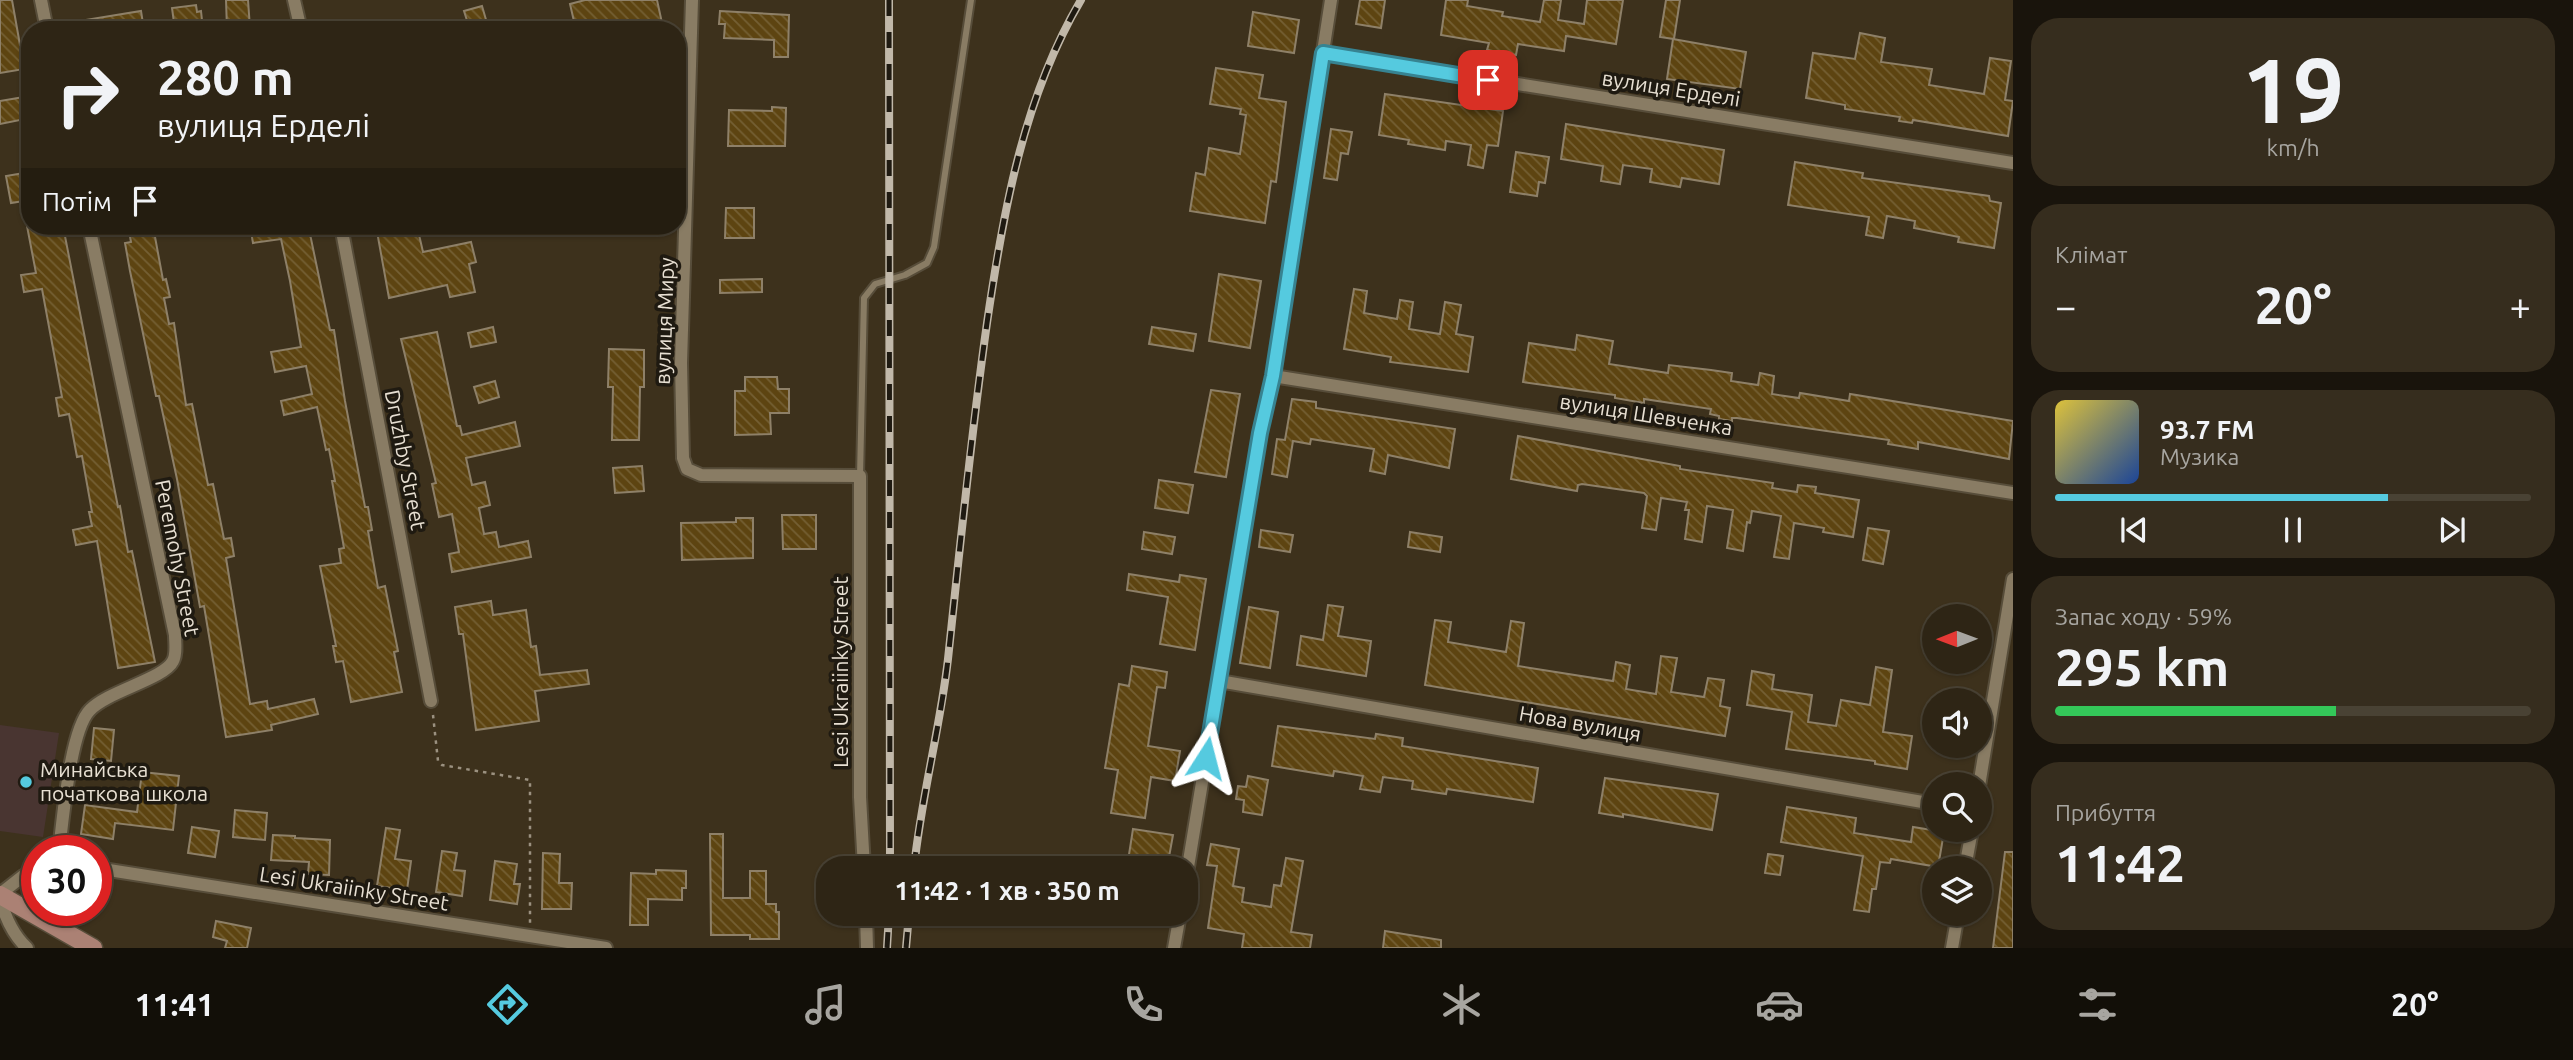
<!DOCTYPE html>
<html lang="uk">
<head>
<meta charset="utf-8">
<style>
  body { margin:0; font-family:Ubuntu,sans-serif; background:#362d1e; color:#f1f3f6; height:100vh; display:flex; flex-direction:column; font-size:26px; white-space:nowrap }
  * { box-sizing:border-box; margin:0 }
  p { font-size:23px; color:#a7a5a0 }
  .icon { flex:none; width:38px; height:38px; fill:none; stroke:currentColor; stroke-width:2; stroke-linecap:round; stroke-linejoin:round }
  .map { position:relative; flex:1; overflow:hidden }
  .side { display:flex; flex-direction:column; gap:18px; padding:18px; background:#19140c; width:560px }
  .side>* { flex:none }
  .top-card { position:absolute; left:21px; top:21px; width:665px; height:214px; border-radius:28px; box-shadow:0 2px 5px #0004,0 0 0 2px #494234; background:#2e2515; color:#f1f3f6; overflow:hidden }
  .needle { width:46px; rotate:269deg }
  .controls { position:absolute; left:1922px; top:604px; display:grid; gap:14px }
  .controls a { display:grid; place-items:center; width:70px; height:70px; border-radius:50%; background:#2e2515; box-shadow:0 2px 5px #0004,0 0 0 2px #494234; font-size:35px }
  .speed { position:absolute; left:21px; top:835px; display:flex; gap:14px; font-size:35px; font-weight:700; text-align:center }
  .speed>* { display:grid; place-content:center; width:91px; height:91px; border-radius:50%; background:#2e2515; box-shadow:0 2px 5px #0004,0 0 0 2px #494234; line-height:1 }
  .speed .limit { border:10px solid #d22; background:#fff; color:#111 }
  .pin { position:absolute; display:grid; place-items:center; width:60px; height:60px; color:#fff; margin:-30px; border-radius:14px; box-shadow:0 4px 10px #0006 }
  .me { position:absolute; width:77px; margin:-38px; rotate:9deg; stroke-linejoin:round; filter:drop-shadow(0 0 5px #0008) }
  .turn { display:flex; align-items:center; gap:24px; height:147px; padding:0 21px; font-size:32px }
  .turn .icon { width:91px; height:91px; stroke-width:2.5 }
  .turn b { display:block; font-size:49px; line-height:60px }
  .then { display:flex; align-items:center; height:66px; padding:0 21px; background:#0003; gap:14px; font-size:26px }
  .big { font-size:52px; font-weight:700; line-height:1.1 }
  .side .widget { flex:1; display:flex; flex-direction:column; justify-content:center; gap:10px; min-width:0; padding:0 24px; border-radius:28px; background:#362d1e }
  .side .dial { align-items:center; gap:0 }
  .dial b { font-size:91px; line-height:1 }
  .song { display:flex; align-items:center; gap:21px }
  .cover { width:84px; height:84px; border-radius:10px; background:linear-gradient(135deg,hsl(50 70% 55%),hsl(220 70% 35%)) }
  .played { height:7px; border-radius:4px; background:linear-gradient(90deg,#55cadf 70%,#494234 70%) }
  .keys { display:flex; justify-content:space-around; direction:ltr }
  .heat { display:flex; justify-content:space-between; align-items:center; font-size:38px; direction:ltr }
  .charge { height:10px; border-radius:5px; background:linear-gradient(90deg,#34c759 59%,#494234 0) }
  .trip { position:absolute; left:816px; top:856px; width:382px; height:70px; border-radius:28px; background:#2e2515; box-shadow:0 2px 5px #0004,0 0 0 2px #494234; font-weight:700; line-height:70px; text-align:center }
  .menu { display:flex; height:112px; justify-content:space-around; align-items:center; background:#120f08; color:#a7a5a0 }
  .menu .icon { width:49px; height:49px }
  .menu .selected { color:#55cadf }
  .menu b { font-size:32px; color:#f1f3f6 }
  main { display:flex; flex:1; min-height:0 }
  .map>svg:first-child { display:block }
  .education { fill:#493531 }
  .building { fill:url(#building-back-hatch); stroke:#8e8068; stroke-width:2 }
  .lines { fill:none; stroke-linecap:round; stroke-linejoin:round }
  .service-casing { stroke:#574d3a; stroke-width:10 }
  .minor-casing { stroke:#574d3a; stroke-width:16 }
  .secondary-casing { stroke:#574d3a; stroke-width:21 }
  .path { stroke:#9b9180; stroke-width:2.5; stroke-dasharray:3.5 5; stroke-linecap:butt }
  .service { stroke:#897c64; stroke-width:6 }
  .minor { stroke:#897c64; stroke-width:12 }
  .secondary { stroke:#ab8174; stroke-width:18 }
  .rail-casing { stroke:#c1b8a9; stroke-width:8 }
  .rail { stroke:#1f1a11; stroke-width:5; stroke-dasharray:16; stroke-linecap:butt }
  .route-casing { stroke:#378391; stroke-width:18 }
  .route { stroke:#55cadf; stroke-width:12 }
  .poi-dot { fill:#55cadf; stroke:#1f1a11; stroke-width:2.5 }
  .labels { text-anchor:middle; stroke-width:7; stroke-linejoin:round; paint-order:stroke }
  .street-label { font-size:21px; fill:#e8e0d3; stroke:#1f1a11 }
  .poi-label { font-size:21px; fill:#e8e0d3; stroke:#1f1a11; text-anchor:start }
</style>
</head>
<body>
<main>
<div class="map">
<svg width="2013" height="948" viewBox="0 0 2013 948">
  <defs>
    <pattern id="building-back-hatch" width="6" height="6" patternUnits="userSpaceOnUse" patternTransform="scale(1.75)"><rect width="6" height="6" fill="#5d4411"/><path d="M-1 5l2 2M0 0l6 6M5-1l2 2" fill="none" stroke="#745f33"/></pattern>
  </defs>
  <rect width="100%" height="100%" fill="#3d311c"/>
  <!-- education -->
  <path class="education" d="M0 725 59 733 43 837 0 831Z"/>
  <!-- building -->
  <g class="building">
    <path d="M0 0H12L20 45 25 44 30 68 0 73Z"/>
    <path d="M226 0H248L250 28 227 29Z"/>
    <path d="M585 0H657L662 23 635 30H576L570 4Z"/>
    <path d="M1360 0H1385L1381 28 1356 24Z"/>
    <path d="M1446 0H1468L1467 6 1503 12 1502 16 1540 22 1544 0H1561L1558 20 1584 24 1587 0H1623L1616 44 1566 36 1564 51 1518 44 1516 55 1487 50 1489 43 1441 35Z"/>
    <path d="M1666 0H1680L1674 39 1660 37Z"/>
    <path d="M196 5 197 12 201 11 203 30H175L172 8Z"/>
    <path d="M482 6 489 30H470L464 11Z"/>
    <path d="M141 11 144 30H73V22Z"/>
    <path d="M720 11 789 15 788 57H774V40L724 38 725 24H719Z"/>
    <path d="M1253 12 1299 20 1294 53 1248 46Z"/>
    <path d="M1860 33 1885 38 1881 62 1932 69 1929 85 1984 94 1990 58 2011 61 2005 100 2013 101 2008 136 1913 120 1912 123 1899 121 1900 117 1845 109V105L1806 98 1813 53 1855 59Z"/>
    <path d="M1673 39 1746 52 1740 89 1667 79Z"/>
    <path d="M1216 68 1263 75 1259 98 1286 102 1276 182 1271 181 1265 223 1190 211 1196 173 1205 175 1209 148 1240 154 1246 115 1240 114 1241 109 1210 104Z"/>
    <path d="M1385 94 1503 111 1498 146 1487 145 1483 168 1468 165 1471 145 1446 141 1445 150 1408 144 1409 140 1379 135Z"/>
    <path d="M30 96V118L0 124V101Z"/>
    <path d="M772 107 786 108 785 146H728L729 110 772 111Z"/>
    <path d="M1566 124 1724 150 1719 184 1682 178 1680 187 1650 182 1652 169 1623 165 1620 184 1601 181 1603 166 1561 159Z"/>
    <path d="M1331 129 1352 132 1348 154 1341 153 1337 180 1324 178Z"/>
    <path d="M1516 152 1549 157 1545 183 1539 182 1537 196 1510 192Z"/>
    <path d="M1795 162 1863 173 1862 178 1989 196 1990 201 2001 203 1994 248 1958 242 1959 237 1914 228 1915 221 1887 216 1883 238 1866 235 1869 217 1788 205Z"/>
    <path d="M30 172V200L11 203 6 176Z"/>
    <path d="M726 208H754V238H725Z"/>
    <path d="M27 226H63L118 507 120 506 128 552 132 551 155 662 118 668 97 541 76 545 73 530 92 526 89 512H92L82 456 77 457 69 414 59 416 56 398 62 397 42 289 24 292 21 275 36 273Z"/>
    <path d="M128 226H153L163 280 166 279 170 297 164 298 169 324 174 323 186 405 192 404 208 485 213 484 224 539 231 538 234 556 226 558 250 704 267 701 268 709 314 699 318 714 271 725 272 730 226 737 204 606 200 607 177 479 159 396H156L130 271 125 243 131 242Z"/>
    <path d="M250 226H312L313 233 310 234 330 330H334L345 401 365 507H368L372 530 368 531 378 588 385 586 398 651 394 652 402 692 351 702 343 661 336 662 333 646H336L320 566 341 563 339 549 344 548 332 481H335L329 449 326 450 317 407 284 415 281 401 312 394 306 366 275 372 271 352 301 347 290 281 281 239 253 243Z"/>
    <path d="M376 226H417L423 252 471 242 476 262 469 264 475 292 450 297 447 285 389 298Z"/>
    <path d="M1219 274 1261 281 1250 348 1209 341Z"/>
    <path d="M762 279V292L720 293V280Z"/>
    <path d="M1354 289 1367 291 1364 313 1397 319 1400 300 1413 302 1409 329 1440 334 1445 302 1461 305 1456 334 1473 337 1468 372 1390 362 1391 357 1344 349Z"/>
    <path d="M493 327 496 342 471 347 468 333Z"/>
    <path d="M1152 327 1196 334 1193 351 1149 344Z"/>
    <path d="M437 332 457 426H460L462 435 515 422 520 446 466 458 472 485 485 482 490 505 479 508 484 534 496 532 499 547 528 541 531 557 452 572 449 554 459 552 452 514 439 517 432 484 436 483 401 339Z"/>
    <path d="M1577 335 1613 341 1609 364 1668 373 1669 365 1711 370 1732 373 1731 381 1758 385 1760 373 1774 376 1772 394 1799 398 1800 393 1849 401 1850 394 2013 421 2009 459 1918 442V449L1888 444 1889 440 1737 418H1732V421L1719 419V416L1710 414 1711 409 1644 399V403L1615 398V395L1523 382 1529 343 1575 350Z"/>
    <path d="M609 349 644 350V387H640L639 440H612L613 387H608Z"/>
    <path d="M745 377H777L778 389H789V413H770L771 434 735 435V391H745Z"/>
    <path d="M495 381 499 397 479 403 474 387Z"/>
    <path d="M1211 390 1240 394 1226 477 1195 472Z"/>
    <path d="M1292 399 1316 402V408L1455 429 1449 468 1388 455 1385 474 1370 471 1374 449 1311 439 1310 444 1293 441 1287 477 1272 474 1277 439 1285 440Z"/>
    <path d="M1518 436 1680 466V469L1773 483 1772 488 1797 492 1798 485 1816 487 1815 493 1859 500 1853 537 1823 532 1824 528 1794 523 1789 559 1774 557 1781 516 1752 511 1750 523 1747 522 1743 551 1727 548 1733 510 1707 506 1702 542 1685 539 1689 510H1685L1687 502 1661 498 1656 530 1642 528 1647 496 1644 493 1582 484 1578 485 1577 491 1511 479Z"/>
    <path d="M642 466 644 491 615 493 613 468Z"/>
    <path d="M1159 480 1193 485 1188 513 1155 508Z"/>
    <path d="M782 515H816V549H783Z"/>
    <path d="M736 518H753V558L682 560 681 523 736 522Z"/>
    <path d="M1868 528 1889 531 1883 564 1863 560Z"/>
    <path d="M1261 530 1293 535 1290 552 1259 547Z"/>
    <path d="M1144 532 1175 537 1172 554 1142 549Z"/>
    <path d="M1410 532 1442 537 1440 552 1408 547Z"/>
    <path d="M1129 574 1179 582 1180 575 1206 579 1195 650 1160 644 1168 597 1127 590Z"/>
    <path d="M491 601 493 615 526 610 531 647 536 646 540 675 587 670 589 684 535 691 539 721 476 730 463 634H459L455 607Z"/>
    <path d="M1328 605 1343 607 1338 636 1371 641 1366 676 1297 665 1301 636 1323 640Z"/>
    <path d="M1249 607 1278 612 1270 668 1240 663Z"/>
    <path d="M1435 620 1451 622 1448 642 1506 652 1511 621 1524 623 1518 666 1613 681 1616 662 1630 665 1626 689 1656 694 1661 656 1677 658 1671 692 1704 697 1708 678 1724 680 1720 706 1730 708 1725 736 1425 685Z"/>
    <path d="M1132 666 1167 672 1165 688 1157 687 1148 746 1180 751 1175 781 1151 777 1145 818 1111 813 1118 770 1105 768 1119 684 1129 686Z"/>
    <path d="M1876 667 1892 670 1883 732 1912 736 1907 769 1875 764V761L1786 749 1792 712 1747 705 1752 671 1774 675 1772 689 1812 695 1808 722 1836 726 1841 700 1870 705Z"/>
    <path d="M1278 726 1375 739 1376 734 1403 738 1402 746 1538 768 1533 802 1447 789 1446 794 1412 789 1413 781 1383 777 1380 792 1360 789 1363 776 1334 771 1333 776 1272 766Z"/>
    <path d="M94 728 114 730 111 761 91 759Z"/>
    <path d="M142 772 179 776 173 830 115 823 113 839 81 834 85 805 137 812Z"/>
    <path d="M1248 776 1268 780 1262 815 1243 812 1244 800 1236 799 1238 786 1246 787Z"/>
    <path d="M1605 778 1718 794 1712 830 1623 814V817L1599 813Z"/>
    <path d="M1787 807 1856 818 1854 833 1911 842 1913 827 1944 832 1938 867 1891 859 1890 863 1880 862 1876 889H1872L1869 912 1854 910 1863 856 1781 842Z"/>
    <path d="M235 810 267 813 265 840 233 837Z"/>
    <path d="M192 827 219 831 215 857 188 853Z"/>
    <path d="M386 828 400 830 395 859 411 861 407 890 377 886Z"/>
    <path d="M1133 829 1173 835 1167 868 1128 861Z"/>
    <path d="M710 834H723V898H750V871H766V904H776V912H779V939H750V935H711Z"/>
    <path d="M273 835 295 836V838L330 840 329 875 308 874 309 862 271 860Z"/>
    <path d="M1211 844 1239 849 1233 886 1244 888 1242 902 1271 907 1274 885 1281 886 1286 858 1303 861 1291 932 1312 935 1310 948H1242L1244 934 1208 928 1217 866 1207 865Z"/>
    <path d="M442 851 457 853 454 870 465 871 462 896 436 892Z"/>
    <path d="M2005 852H2013V948H1993Z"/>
    <path d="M543 853 560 854 559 883H572L571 909H542Z"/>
    <path d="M1768 854 1783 856 1780 875 1765 873Z"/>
    <path d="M495 861 517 864 514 884H520L517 904 490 900Z"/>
    <path d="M656 870 686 871V888H682V900L648 899V925H630L631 873 656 874Z"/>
    <path d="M216 921 251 928 247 948H225L227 941 213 937Z"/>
    <path d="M1385 931 1441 940V948H1383Z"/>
  </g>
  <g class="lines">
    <!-- service casing -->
    <g class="service-casing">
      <path id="service" d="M860 476 864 298 875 284 905 275 927 263 934 247 971 0"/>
    </g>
    <!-- minor casing -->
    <g class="minor-casing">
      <g id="minor">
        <path d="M41 0 47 30"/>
        <path d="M294 0 301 30"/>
        <path d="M692 0 681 363 683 458 687 469 701 475 860 476V797L864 868"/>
        <path d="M1323 53 2013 163"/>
        <path d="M341 226 431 701"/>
        <path d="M1273 376 2013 493"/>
        <path d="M1219 681 1934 804"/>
        <path d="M1979 786 2013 579"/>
        <path d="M59 850C63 820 70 730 90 710 108 691 164 679 173 661 177 654 175 643 175 635L89 226"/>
        <path d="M96 868 606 948"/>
        <path d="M1965 868 1972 830"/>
        <path d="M1185 885 1260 433 1273 376 1331 0"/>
        <path d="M0 894 23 876 37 870"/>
        <path d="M0 898C5 917 12 934 27 948"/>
        <path d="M866 914 867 948"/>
        <path d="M1174 948 1180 914"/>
        <path d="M1952 948 1958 914"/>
      </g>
    </g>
    <!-- secondary casing -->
    <g class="secondary-casing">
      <path id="secondary" d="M0 895 93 948"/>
    </g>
    <!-- path -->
    <path class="path" d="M433 715 438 761 442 765 530 780V923"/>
    <!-- service -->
    <use href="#service" class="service"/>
    <!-- minor -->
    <use href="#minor" class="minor"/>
    <!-- secondary -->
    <use href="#secondary" class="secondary"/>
    <!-- rail casing -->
    <g class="rail-casing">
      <g id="rail">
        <path d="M889 0 890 868"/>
        <path d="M914 868C921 798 940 729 948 659 960 547 971 435 987 323 1003 213 1023 98 1081 0"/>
        <path d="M887 948 889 914"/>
        <path d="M906 948 909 914"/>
      </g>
    </g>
    <!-- rail -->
    <use href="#rail" class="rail"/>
  </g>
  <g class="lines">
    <!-- route casing -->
    <g class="route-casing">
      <path id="route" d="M1206 758 1260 433 1273 376 1323 53 1488 80"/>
    </g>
    <!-- route -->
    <use href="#route" class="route"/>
  </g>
  <!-- markers -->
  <circle class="poi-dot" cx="26" cy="782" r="7"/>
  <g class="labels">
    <!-- street labels -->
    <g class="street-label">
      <text transform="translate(1671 89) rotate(9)" y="7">вулиця Ерделі</text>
      <text transform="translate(665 321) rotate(-88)" y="7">вулиця Миру</text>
      <text transform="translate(1646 415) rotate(9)" y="7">вулиця Шевченка</text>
      <text transform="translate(405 460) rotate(79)" y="7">Druzhby Street</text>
      <text transform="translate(177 558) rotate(79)" y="7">Peremohy Street</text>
      <text transform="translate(841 672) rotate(-90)" y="7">Lesi Ukraiinky Street</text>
      <text transform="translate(1580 724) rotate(10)" y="7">Нова вулиця</text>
      <text transform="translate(354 889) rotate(9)" y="7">Lesi Ukraiinky Street</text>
    </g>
    <!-- poi labels -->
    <g class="poi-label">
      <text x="40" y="777">Минайська<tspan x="40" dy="24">початкова школа</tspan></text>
    </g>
  </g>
</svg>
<div class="controls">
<a><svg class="needle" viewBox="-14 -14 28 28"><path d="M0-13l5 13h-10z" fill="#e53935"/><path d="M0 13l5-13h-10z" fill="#a7a5a0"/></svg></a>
<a><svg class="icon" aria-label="sound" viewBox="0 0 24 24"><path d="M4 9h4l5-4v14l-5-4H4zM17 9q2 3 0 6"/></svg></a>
<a><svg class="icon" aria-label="search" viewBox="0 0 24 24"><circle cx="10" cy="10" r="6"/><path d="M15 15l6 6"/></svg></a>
<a><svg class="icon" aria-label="layers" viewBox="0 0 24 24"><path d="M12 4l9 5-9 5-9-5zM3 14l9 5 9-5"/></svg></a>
</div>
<div class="speed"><div class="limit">30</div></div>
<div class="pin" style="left:1488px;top:80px;background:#d93025"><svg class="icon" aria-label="arrive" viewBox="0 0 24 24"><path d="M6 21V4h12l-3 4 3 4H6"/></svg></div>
<svg class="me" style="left:1206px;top:758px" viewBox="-20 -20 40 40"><path d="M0-17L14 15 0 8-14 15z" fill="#55cadf" stroke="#fff" stroke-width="4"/></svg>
<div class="trip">11:42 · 1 хв · 350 m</div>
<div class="top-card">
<div class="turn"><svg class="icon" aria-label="right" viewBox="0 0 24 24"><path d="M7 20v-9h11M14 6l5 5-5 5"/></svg><div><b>280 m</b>вулиця Ерделі</div></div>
<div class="then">Потім<svg class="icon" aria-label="arrive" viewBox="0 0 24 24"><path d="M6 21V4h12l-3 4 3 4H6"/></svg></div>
</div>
</div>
<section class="side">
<div class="widget dial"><b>19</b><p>km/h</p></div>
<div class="widget"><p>Клімат</p>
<div class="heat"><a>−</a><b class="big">20°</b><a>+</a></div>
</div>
<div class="widget">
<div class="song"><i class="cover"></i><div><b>93.7 FM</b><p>Музика</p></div></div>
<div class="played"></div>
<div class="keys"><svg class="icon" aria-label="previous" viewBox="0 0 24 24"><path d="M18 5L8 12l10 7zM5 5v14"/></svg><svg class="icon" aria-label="pause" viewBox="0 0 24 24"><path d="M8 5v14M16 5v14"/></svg><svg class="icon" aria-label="next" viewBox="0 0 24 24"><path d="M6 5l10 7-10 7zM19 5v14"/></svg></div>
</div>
<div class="widget"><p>Запас ходу · 59%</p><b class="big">295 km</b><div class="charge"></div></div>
<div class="widget"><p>Прибуття</p><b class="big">11:42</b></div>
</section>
</main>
<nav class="menu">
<b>11:41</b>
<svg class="icon selected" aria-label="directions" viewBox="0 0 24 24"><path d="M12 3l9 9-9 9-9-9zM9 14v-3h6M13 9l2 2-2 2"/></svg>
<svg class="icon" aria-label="music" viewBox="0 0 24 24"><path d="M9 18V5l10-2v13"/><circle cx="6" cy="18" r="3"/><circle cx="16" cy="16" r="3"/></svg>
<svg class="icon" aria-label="phone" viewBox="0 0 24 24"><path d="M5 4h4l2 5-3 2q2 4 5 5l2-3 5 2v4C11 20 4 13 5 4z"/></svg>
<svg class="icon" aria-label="climate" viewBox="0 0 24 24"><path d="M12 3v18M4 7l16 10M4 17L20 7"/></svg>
<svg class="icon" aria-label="car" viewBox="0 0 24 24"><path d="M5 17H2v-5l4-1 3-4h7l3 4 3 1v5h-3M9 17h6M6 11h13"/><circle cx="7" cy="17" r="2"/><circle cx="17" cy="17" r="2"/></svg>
<svg class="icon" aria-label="filters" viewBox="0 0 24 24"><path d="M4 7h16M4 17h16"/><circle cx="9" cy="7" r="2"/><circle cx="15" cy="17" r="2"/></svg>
<b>20°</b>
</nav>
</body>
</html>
